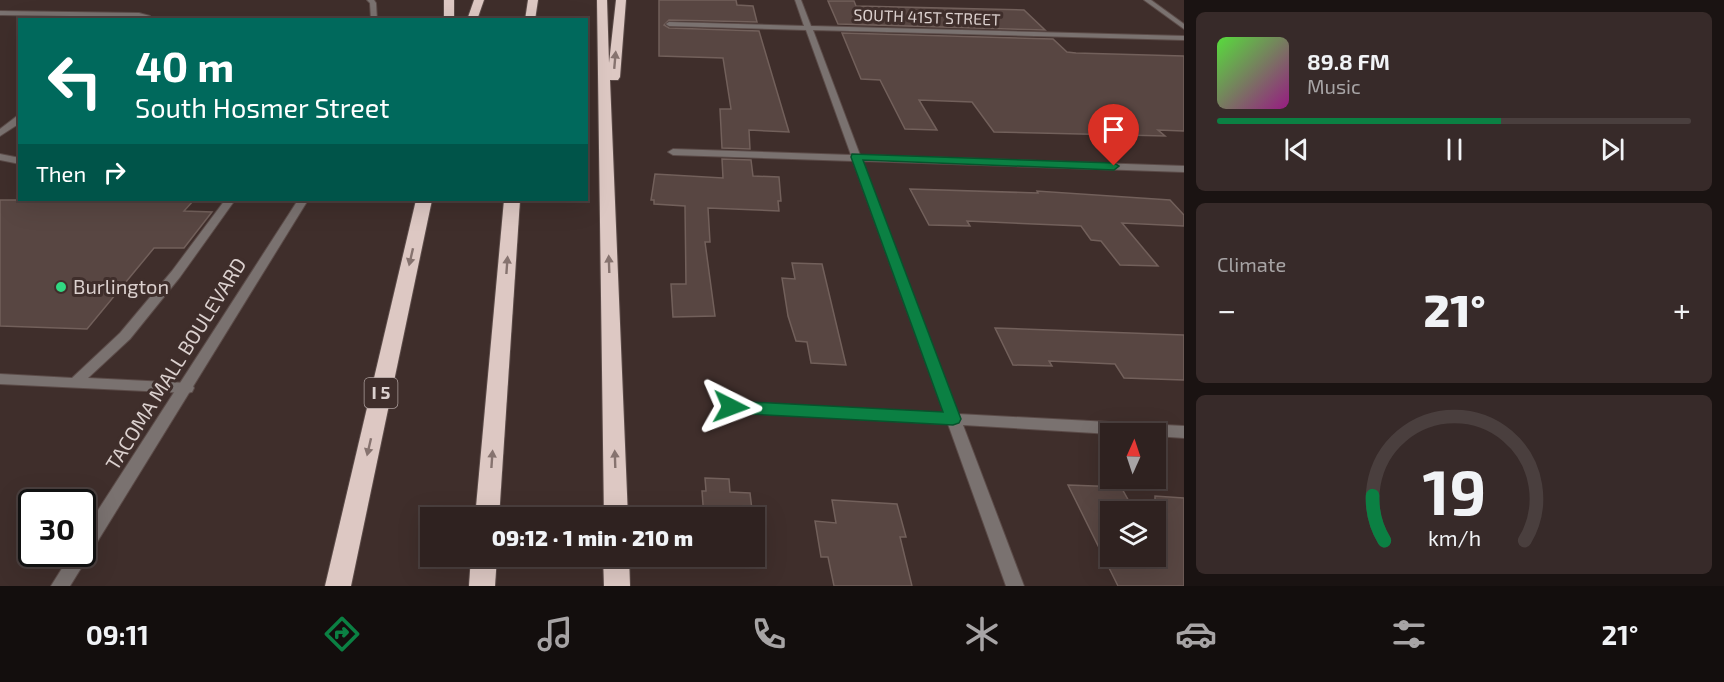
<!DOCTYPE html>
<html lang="en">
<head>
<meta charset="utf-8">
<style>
  body { margin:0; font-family:"Exo 2",sans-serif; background:#372a29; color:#f1f3f6; height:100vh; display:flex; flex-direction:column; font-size:22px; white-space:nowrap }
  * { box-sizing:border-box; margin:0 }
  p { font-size:20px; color:#a7a4a5 }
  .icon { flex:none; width:33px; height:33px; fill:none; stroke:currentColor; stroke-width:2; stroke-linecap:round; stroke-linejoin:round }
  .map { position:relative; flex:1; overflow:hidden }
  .panel { display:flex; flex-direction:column; gap:12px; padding:12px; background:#1a1312; width:540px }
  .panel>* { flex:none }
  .top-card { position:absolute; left:18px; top:18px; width:570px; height:183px; border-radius:0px; box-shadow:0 6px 24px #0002,0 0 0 2px #4a3f3e; background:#00695c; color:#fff; overflow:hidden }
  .needle { width:39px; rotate:3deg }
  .buttons { position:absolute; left:1100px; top:423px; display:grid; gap:12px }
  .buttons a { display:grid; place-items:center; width:66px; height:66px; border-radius:0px; background:#2f2220; box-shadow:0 6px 24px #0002,0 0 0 2px #4a3f3e; font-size:30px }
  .speed { position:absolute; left:18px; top:489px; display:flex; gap:12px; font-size:30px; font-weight:700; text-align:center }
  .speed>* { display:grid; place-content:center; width:78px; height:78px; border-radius:50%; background:#2f2220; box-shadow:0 6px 24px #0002,0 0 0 2px #4a3f3e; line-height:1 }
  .speed .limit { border:3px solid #111; border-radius:9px; background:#fff; color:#111 }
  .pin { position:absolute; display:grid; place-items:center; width:51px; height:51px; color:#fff; margin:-62px -26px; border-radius:50% 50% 50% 0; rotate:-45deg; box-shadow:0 0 6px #0007 }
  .pin .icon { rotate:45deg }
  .me { position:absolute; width:66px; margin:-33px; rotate:93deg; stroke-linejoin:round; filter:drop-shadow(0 0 4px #0008) }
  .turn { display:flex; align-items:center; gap:21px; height:126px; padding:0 18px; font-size:27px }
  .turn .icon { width:78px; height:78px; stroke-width:2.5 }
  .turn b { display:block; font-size:42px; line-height:51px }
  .then { display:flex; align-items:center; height:57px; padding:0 18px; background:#0003; gap:12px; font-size:22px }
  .big { font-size:45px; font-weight:800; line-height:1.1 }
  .panel .tile { flex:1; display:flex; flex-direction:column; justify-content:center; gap:9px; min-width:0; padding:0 21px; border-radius:9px; background:#372a29 }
  .panel .dial { align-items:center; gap:0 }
  .dial svg { height:156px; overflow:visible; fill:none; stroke:#4a3f3e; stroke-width:7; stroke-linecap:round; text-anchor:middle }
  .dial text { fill:#f1f3f6; stroke:none }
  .song { display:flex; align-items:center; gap:18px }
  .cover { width:72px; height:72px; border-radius:9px; background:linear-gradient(135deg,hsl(110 70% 55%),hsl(310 70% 35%)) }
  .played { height:6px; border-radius:3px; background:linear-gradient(90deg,#0b8043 60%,#4a3f3e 60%) }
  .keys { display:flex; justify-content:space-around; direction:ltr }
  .heat { display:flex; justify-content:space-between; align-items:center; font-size:33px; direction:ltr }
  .trip { position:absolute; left:420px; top:507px; width:345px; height:60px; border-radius:0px; background:#2f2220; box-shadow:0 6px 24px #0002,0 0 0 2px #4a3f3e; font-weight:800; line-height:60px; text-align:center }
  .tab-bar { display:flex; height:96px; justify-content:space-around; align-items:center; background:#130e0d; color:#a7a4a5 }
  .tab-bar .icon { width:42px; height:42px }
  .tab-bar .selected { color:#0b8043 }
  .tab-bar b { font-size:27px; color:#f1f3f6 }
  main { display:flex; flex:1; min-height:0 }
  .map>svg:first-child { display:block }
  .building { fill:#584642; stroke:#72605b; stroke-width:1.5 }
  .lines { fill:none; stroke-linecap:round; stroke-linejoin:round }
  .service-casing { stroke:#5b4b48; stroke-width:2 }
  .minor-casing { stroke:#5b4b48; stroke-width:2 }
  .tertiary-casing { stroke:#5b4b48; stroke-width:2 }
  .motorway-casing { stroke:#5b4b48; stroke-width:2 }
  .service { fill:#7a7270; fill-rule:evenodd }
  .minor { fill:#7a7270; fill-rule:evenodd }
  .tertiary { fill:#7a7270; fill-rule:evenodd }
  .motorway { fill:#ddc8c3; fill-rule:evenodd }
  .oneway { fill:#86736f }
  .route { fill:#0b8043; stroke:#07532c; stroke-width:1.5 }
  .poi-dot { fill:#31d882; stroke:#3f2e2b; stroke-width:2 }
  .labels { text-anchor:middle; stroke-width:6; stroke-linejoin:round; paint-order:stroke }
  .far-street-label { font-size:16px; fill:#dbd0ce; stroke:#3f2e2b }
  .shield { fill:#3f2e2b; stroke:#ac9f9d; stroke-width:1.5 }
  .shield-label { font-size:18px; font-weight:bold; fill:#dbd0ce }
  .poi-label { font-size:20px; fill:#dbd0ce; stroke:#3f2e2b; text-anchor:start }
  .street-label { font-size:20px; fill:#dbd0ce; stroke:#3f2e2b }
</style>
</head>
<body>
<main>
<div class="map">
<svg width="1184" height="586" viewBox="0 0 1184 586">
  <rect width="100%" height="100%" fill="#3f2e2b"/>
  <!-- building -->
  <g class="building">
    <path d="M659 0H736L737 5 753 6 757 22 669 20 664 25 669 28 759 31 789 132 749 130 750 149 722 148 720 109H731L723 58 659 56Z"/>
    <path d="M828 1H854L856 6 1024 10 1045 30 838 24Z"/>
    <path d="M842 33 1053 39 1067 52 1076 53 1184 56V131L1158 130 1165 136 994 132 972 102 919 100 937 130 905 129 880 80 861 79Z"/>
    <path d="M722 159 751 160 753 176 779 177 781 201H778L779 211 708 208 710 242H705L715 316 673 317 671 284H686L685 206 654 204V200H651L655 174 723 178Z"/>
    <path d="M910 189 1038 193 1037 191 1170 200 1184 215V226L1122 223 1158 266 1120 265 1101 241 1091 240 1081 226 967 221 970 226 929 225Z"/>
    <path d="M0 200H194L184 211 212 212 184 248H154L87 329 0 326Z"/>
    <path d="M792 263 822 264 846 365 811 363 807 342 796 341 788 316 782 278 795 279Z"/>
    <path d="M995 328 1184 335V380L1124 378 1115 364 1049 361 1052 366 1013 365Z"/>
    <path d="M705 478 729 479 730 492 750 493 753 518H704L702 491H706Z"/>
    <path d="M1068 485 1121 487 1135 512H1110V556H1155V496L1184 498V586H1118Z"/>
    <path d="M832 500 897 504 906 537H900L912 586H834L828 557H821L815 521 836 523Z"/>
  </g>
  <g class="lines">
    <!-- service casing -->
    <g class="service-casing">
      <g id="service">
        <path d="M0 11 139 13 150 16 153 20 139 17 0 15Z"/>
        <path d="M17 116H20V123L0 136V129Z"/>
        <path d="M0 154 20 158V164L0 160Z"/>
        <path d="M225 200H235L180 277 130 339 88 378 187 383 192 384 194 388 192 392 187 393 0 384V374L72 378 120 333 172 271Z"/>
      </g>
    </g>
    <!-- minor casing -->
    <g class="minor-casing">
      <g id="minor">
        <path d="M795 0H801L811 26 1184 36V40L813 30 860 155 1184 166V172L862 161 958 414 1184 426V438L1155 436V434H1111L963 425 1024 586H1006L948 424 731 412 726 411 724 407 726 403 731 402 944 413 853 161 673 155 668 152 673 149 851 155 806 30 669 26 666 24 669 22 804 26Z"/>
        <path d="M1144 0H1151L1184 24V29Z"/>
      </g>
    </g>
    <!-- tertiary casing -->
    <g class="tertiary-casing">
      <g id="tertiary">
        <path d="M367 0H374L376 3 377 20H371L370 3Z"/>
        <path d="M298 200H308L70 586H51L71 554H82V535Z"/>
      </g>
    </g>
    <!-- motorway casing -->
    <g class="motorway-casing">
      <g id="motorway">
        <rect x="444" y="0" width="10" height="20"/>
        <path d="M474 0H484L477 20H467Z"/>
        <path d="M528 0H538L535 20H525Z"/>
        <path d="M597 0H607L609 63 616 0H626L620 77 618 80H610L628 518H604Z"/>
        <path d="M416 200H432L351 586H325Z"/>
        <path d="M504 200H520L499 518H475Z"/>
        <path d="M471 556H497L495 586H469Z"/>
        <path d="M603 556H629L630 586H604Z"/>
      </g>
    </g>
    <!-- service -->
    <use href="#service" class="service"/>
    <!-- minor -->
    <use href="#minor" class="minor"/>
    <!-- tertiary -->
    <use href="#tertiary" class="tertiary"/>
    <!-- motorway -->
    <use href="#motorway" class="motorway"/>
  </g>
  <!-- one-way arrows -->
  <defs><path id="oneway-solid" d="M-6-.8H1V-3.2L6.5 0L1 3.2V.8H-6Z" transform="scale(1.5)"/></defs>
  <g class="oneway">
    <use href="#oneway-solid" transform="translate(615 60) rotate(-85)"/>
    <use href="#oneway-solid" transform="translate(411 257) rotate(103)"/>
    <use href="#oneway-solid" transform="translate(609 264) rotate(-92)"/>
    <use href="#oneway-solid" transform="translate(507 265) rotate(-86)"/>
    <use href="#oneway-solid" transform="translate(369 447) rotate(103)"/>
    <use href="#oneway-solid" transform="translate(492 459) rotate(-86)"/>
    <use href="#oneway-solid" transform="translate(615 459) rotate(-92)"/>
  </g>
  <!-- route -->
  <path class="route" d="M852 154 1114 163 1119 166 1114 170 863 160 961 419 959 423 953 425 731 413 726 411 723 407 726 402 731 401 943 412 851 157Z"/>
  <!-- markers -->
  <circle class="poi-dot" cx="61" cy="287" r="6"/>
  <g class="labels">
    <!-- far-street labels -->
    <g class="far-street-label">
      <text transform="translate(927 17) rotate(2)" y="6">SOUTH 41ST STREET</text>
    </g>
    <!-- shield labels -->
    <rect class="shield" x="364.5" y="378" width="33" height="30" rx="4.5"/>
    <g class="shield-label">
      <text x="381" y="399">I 5</text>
    </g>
    <!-- poi labels -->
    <g class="poi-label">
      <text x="73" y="294">Burlington</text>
    </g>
    <!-- street labels -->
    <g class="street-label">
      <text transform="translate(176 364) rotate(-58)" y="7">TACOMA MALL BOULEVARD</text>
    </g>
  </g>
</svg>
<div class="buttons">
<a><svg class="needle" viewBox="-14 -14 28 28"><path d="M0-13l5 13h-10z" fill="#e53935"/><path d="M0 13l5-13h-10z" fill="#a7a4a5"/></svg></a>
<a><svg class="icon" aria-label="layers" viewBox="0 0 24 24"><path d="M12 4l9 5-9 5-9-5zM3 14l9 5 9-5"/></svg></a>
</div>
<div class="speed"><div class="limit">30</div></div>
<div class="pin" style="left:1114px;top:166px;background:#d93025"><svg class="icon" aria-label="arrive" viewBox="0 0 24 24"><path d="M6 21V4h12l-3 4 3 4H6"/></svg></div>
<svg class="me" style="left:731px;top:407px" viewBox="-20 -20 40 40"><path d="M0-17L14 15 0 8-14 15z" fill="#0b8043" stroke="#fff" stroke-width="4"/></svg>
<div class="trip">09:12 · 1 min · 210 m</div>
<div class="top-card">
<div class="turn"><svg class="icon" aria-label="left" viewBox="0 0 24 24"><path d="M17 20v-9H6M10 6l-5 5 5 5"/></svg><div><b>40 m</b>South Hosmer Street</div></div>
<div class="then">Then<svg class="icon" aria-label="right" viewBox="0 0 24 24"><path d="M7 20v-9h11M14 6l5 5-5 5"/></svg></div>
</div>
</div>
<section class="panel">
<div class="tile">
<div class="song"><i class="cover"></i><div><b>89.8 FM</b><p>Music</p></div></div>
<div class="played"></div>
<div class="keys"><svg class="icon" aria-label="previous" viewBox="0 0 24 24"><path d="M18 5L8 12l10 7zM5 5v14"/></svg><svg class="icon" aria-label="pause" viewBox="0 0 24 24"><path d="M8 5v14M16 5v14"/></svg><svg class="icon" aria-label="next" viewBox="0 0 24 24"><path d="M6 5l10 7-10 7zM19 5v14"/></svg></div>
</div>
<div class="tile"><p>Climate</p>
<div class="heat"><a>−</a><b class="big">21°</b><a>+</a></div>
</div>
<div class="tile dial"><svg viewBox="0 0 100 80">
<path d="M14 69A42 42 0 1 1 86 69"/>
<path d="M14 69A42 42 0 0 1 8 46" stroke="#0b8043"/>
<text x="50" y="56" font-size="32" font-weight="700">19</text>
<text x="50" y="72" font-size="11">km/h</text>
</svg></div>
</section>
</main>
<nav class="tab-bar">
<b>09:11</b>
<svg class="icon selected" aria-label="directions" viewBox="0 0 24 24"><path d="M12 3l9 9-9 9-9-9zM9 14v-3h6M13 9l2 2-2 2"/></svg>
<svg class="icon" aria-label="music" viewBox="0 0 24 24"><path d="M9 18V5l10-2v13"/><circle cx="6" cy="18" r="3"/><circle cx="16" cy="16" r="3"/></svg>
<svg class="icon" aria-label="phone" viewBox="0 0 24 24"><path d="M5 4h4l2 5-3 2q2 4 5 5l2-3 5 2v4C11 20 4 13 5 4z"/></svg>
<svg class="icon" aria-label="climate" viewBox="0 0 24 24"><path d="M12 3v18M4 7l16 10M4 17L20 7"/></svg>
<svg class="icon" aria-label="car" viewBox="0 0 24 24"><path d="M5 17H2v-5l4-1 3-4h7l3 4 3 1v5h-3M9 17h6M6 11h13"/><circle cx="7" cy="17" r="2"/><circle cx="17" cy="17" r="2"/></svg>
<svg class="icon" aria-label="filters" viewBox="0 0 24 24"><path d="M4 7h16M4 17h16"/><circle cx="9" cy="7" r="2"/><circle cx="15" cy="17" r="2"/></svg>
<b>21°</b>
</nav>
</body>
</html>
